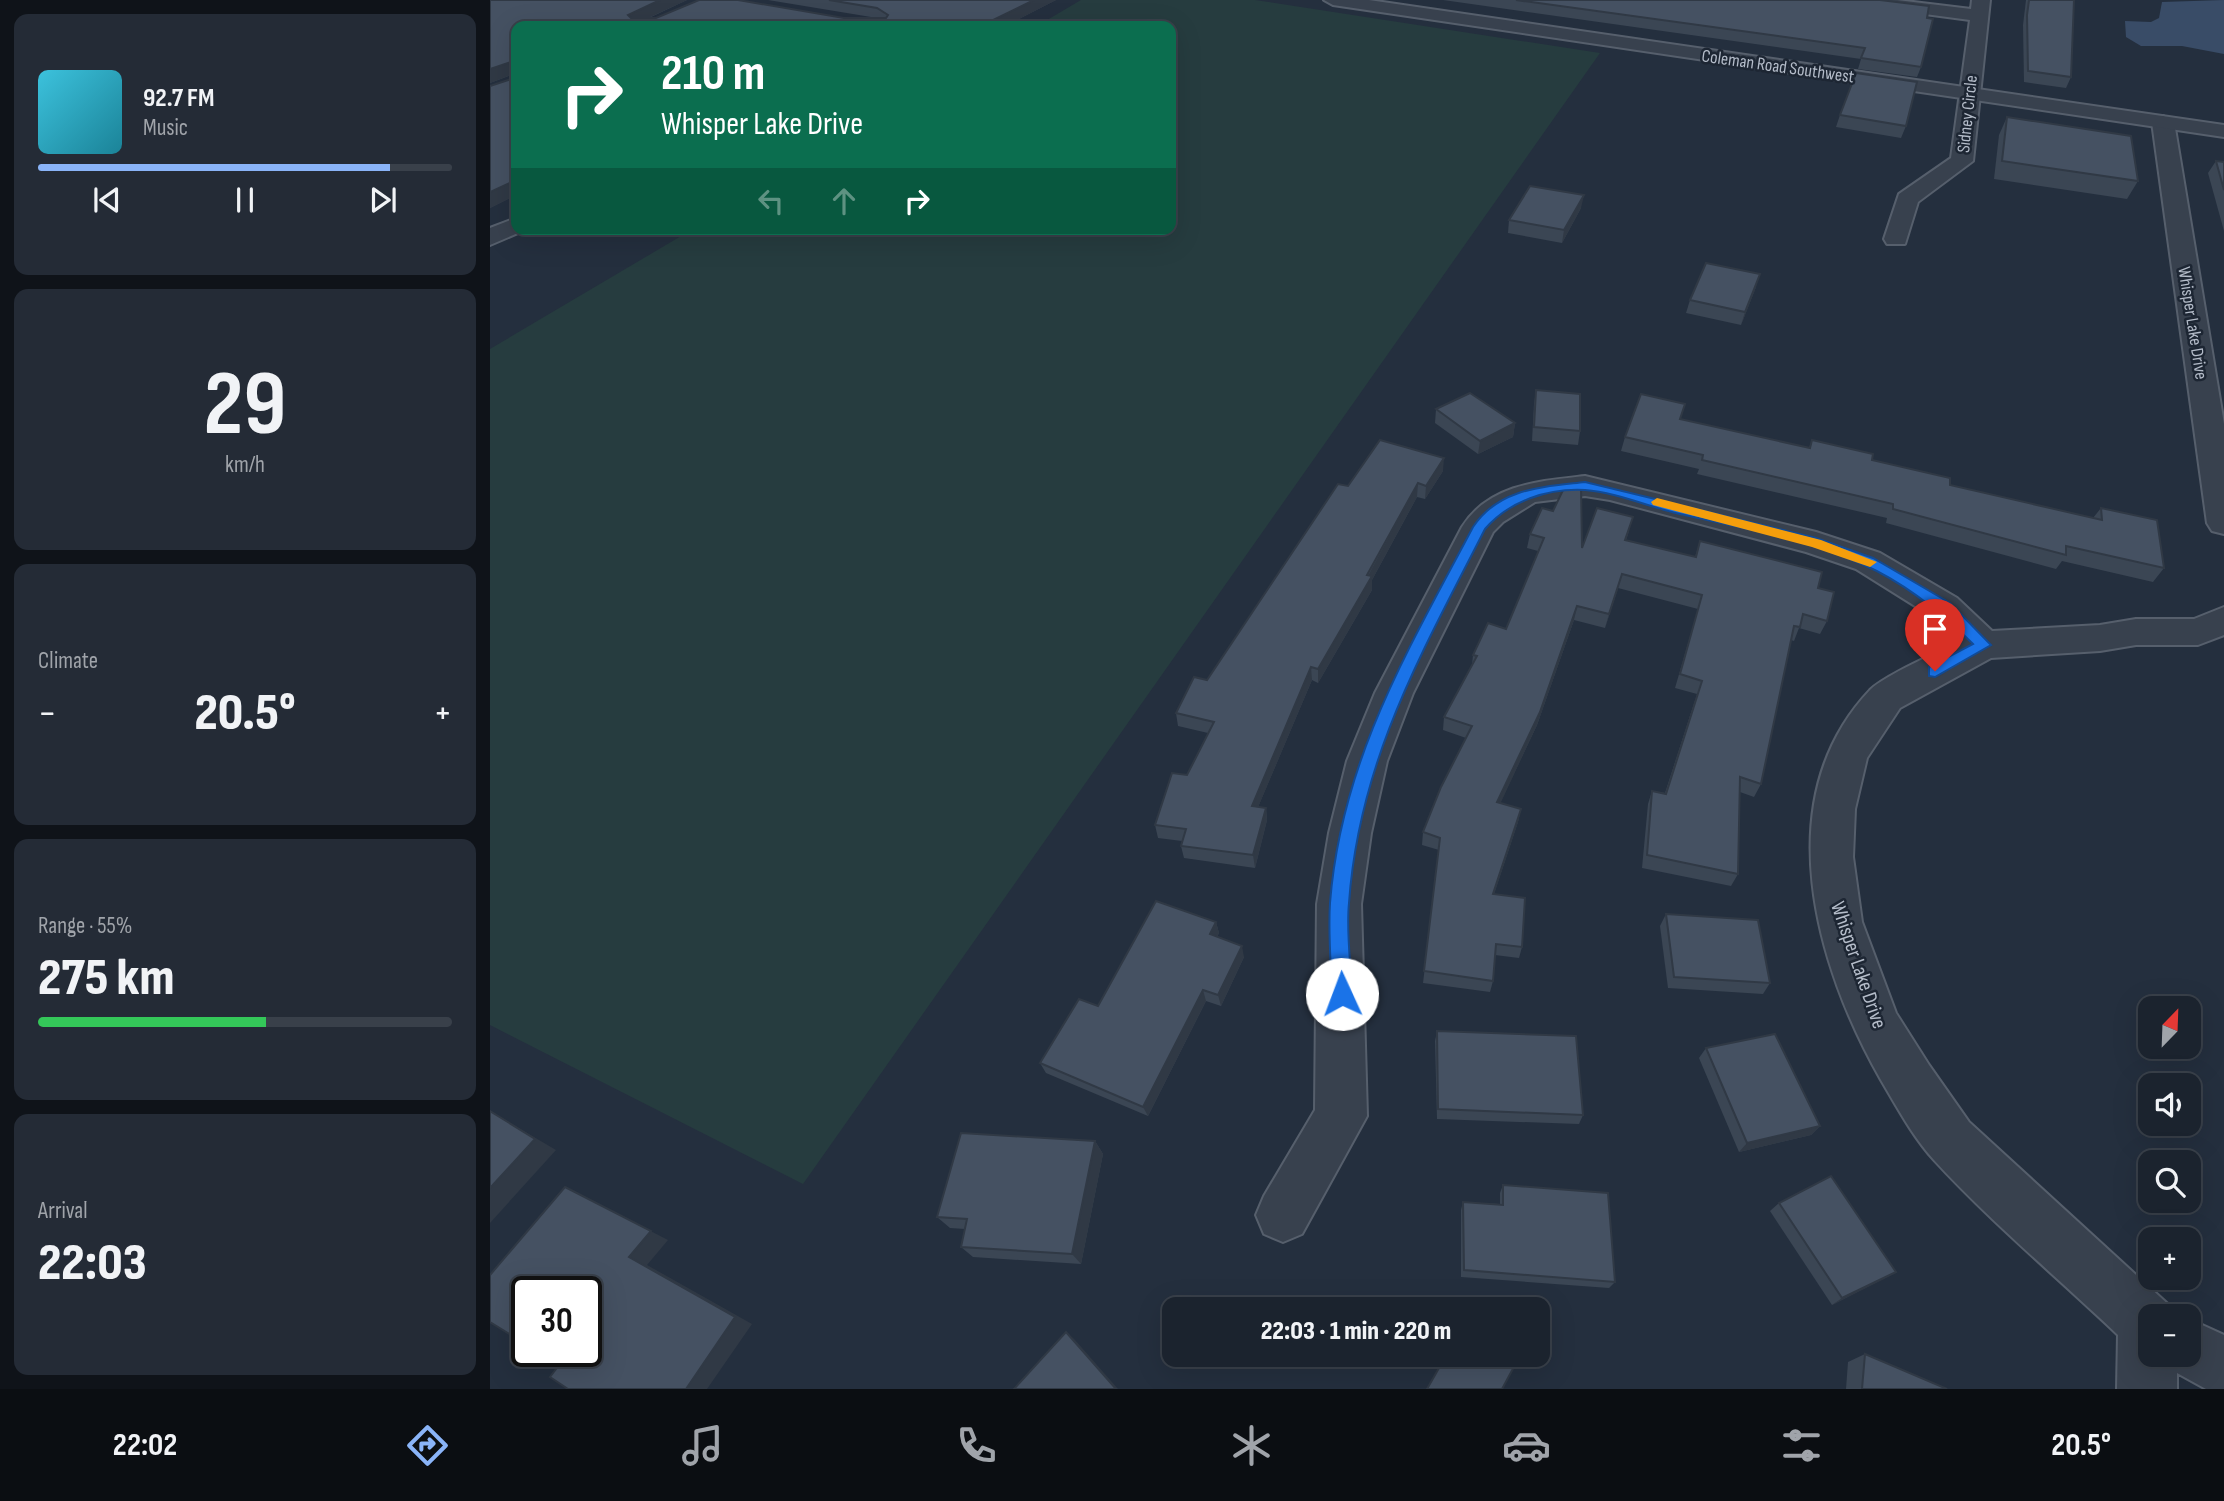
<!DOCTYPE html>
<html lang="en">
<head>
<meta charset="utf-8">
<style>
  body { margin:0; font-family:"Sofia Sans Condensed",sans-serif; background:#242b36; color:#f1f3f6; height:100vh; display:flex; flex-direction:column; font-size:26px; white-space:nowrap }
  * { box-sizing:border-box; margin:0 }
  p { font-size:23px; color:#a0a4aa }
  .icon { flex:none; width:38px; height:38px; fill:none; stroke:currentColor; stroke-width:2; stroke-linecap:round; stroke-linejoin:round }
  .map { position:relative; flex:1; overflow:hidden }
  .drawer { display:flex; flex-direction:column; gap:14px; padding:14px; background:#0f1319; width:490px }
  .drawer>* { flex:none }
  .top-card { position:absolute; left:21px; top:21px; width:665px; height:214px; border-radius:14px; box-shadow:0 7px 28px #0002,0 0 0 2px #39404a; background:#0b6e4f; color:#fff; overflow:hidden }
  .needle { width:46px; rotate:23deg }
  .controls { position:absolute; left:1648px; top:996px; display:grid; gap:14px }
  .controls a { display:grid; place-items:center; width:63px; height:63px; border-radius:14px; background:#1b232e; box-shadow:0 7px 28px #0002,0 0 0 2px #39404a; font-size:35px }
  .speed { position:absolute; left:21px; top:1276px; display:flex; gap:14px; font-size:35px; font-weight:700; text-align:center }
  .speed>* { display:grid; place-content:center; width:91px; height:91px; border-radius:50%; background:#1b232e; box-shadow:0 7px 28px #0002,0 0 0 2px #39404a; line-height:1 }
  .speed .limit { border:4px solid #111; border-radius:10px; background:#fff; color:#111 }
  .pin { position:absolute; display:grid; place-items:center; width:60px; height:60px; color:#fff; margin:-72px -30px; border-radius:50% 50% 50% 0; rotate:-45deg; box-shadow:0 0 7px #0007 }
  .pin .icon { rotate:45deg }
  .me { position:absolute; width:77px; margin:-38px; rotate:358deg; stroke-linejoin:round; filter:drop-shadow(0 0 5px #0008) }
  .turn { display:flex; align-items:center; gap:24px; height:147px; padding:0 35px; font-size:32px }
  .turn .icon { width:91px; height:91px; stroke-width:2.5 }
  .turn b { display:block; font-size:49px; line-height:60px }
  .lanes { display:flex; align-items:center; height:66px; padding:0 35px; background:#0003; justify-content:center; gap:35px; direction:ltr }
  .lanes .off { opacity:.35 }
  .big { font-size:52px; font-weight:800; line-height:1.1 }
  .drawer .tile { flex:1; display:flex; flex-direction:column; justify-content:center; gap:10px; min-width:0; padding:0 24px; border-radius:14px; background:#242b36 }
  .drawer .dial { align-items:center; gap:0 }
  .dial b { font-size:91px; line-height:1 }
  .song { display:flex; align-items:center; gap:21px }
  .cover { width:84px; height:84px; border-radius:10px; background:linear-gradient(135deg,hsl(190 70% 55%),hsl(190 70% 35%)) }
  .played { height:7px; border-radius:4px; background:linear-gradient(90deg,#8ab4f8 85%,#39404a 85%) }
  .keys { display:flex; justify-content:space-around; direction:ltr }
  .heat { display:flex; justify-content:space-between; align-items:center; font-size:38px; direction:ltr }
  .charge { height:10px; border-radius:5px; background:linear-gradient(90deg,#34c759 55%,#39404a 0) }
  .trip { position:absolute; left:672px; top:1297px; width:388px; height:70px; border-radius:14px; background:#1b232e; box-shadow:0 7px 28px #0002,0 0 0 2px #39404a; font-weight:800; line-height:70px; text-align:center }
  .dock { display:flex; height:112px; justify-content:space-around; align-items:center; background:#0b0e12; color:#a0a4aa }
  .dock .icon { width:49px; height:49px }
  .dock .current { color:#8ab4f8 }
  .dock b { font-size:32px; color:#f1f3f6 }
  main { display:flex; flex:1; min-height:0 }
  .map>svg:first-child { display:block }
  .green { fill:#263c3f }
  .water { fill:#394c67 }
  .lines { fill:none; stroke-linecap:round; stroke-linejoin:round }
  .minor-casing { stroke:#565f6c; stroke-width:4 }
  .tertiary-casing { stroke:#565f6c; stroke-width:4 }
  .minor { fill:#38414e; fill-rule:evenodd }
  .tertiary { fill:#38414e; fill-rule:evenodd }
  .wall { fill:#3b4654 }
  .shaded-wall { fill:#303945 }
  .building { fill:#455162; stroke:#303945; stroke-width:2 }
  .route { fill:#1a73e8; stroke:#114b97; stroke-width:2 }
  .slow { fill:#f59e0b }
  .labels { text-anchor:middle; stroke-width:5; stroke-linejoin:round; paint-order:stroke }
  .far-street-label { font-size:18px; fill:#b4bcc9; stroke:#1d2633 }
  .street-label { font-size:21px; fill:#b4bcc9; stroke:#1d2633 }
</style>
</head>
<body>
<main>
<section class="drawer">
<div class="tile">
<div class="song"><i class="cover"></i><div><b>92.7 FM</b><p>Music</p></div></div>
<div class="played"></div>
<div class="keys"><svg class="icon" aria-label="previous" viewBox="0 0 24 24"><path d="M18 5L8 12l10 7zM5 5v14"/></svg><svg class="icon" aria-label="pause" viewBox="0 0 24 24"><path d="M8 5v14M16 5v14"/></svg><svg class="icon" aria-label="next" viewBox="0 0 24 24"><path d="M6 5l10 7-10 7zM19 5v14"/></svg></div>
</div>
<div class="tile dial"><b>29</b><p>km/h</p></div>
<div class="tile"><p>Climate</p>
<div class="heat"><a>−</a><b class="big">20.5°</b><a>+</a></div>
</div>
<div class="tile"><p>Range · 55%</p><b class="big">275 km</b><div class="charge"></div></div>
<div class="tile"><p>Arrival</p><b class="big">22:03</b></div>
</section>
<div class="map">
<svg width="1734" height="1389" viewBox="0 0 1734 1389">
  <rect width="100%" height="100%" fill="#242f3e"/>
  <!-- green -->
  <path class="green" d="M591 0H765L1110 53 313 1184 0 1025V349L203 229H681V26H547Z"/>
  <!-- water -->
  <path class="water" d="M1734 0V54L1692 46H1651L1636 37 1635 21 1661 22 1669 18 1672 2Z"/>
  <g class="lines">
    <!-- minor casing -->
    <g class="minor-casing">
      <g id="minor">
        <path d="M1358 0H1407L1481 9 1482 0H1500L1483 161 1428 202 1415 244H1397L1394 239 1409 194 1461 158 1480 20 1367 5Z"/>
        <path d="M1673 116 1684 122 1734 424V534L1722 531 1717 523 1662 122Z"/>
        <path d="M26 218V229L35 230 0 245V228Z"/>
        <path d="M1095 476 1326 532 1390 553 1467 598 1502 631 1610 625 1646 619H1704L1734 607V635L1708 645H1646L1610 651 1501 658 1410 708 1377 758 1365 809 1363 857 1372 922 1406 1013 1439 1065 1479 1122 1681 1307 1685 1316H1661V1354H1699V1319L1734 1335V1389H1716L1687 1373V1389H1627L1628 1335C1568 1278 1499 1220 1444 1160 1423 1137 1407 1107 1391 1080 1326 966 1277 799 1380 690 1395 675 1447 653 1468 642L1441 616 1366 569 1316 552 1120 500 1095 496 1045 502 1013 522 1003 532 923 693 897 761 881 833 871 904 877 1116 812 1234 793 1242 774 1234 766 1215 774 1196 825 1110 827 904 839 833 857 761 885 693 972 527C999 484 1050 481 1095 476Z"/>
      </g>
    </g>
    <!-- tertiary casing -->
    <g class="tertiary-casing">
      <path id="tertiary" d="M834 0H879L1734 125V137L843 5Z"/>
    </g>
    <!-- minor -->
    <use href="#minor" class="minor"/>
    <!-- tertiary -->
    <use href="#tertiary" class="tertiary"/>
  </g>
  <!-- wall -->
  <g class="wall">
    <path d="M0 0H197L159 18H166L209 0H248L354 18H387L278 0H566L515 26H26V195L0 208V86L21 79V75L0 83Z"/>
    <path d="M953 0H1390L1437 18 1431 67 1427 77 1368 69 1371 59Z"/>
    <path d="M1536 0H1584L1581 77 1576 88 1534 82 1533 25Z"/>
    <path d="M1350 115 1416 126 1411 138 1346 127Z"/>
    <path d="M1517 117 1648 181 1637 199 1504 179 1509 135Z"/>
    <path d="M1726 161 1734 162V231L1718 173Z"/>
    <path d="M1091 208 1072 243 1018 233 1019 220Z"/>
    <path d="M1266 287 1251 325 1196 313 1200 300Z"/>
    <path d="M1046 390 1090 431 1088 445 1042 441 1044 404Z"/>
    <path d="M946 409 1025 423 1023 437 988 454 945 423Z"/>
    <path d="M1191 419 1319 448 1322 440 1460 485 1603 518 1611 508 1674 568 1663 582 1572 561 1566 569 1396 523 1397 518 1207 474 1209 469 1131 451 1135 437Z"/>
    <path d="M953 471 935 499 927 497 882 580V590L828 683 822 680 768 807 776 808 777 820 765 868 694 858 691 846 692 841 668 838 665 825 697 775 718 733 688 726 686 713 717 680 858 486Z"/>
    <path d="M1139 531 1136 540 1205 557 1210 541 1328 588 1337 621 1330 634 1309 628 1304 641 1301 640 1271 784 1264 797 1250 792 1248 874 1241 886 1152 868 1158 804 1162 791 1175 793 1207 694 1185 688 1208 609 1128 588 1115 628 1084 620 1047 725 1010 803 1031 809 1028 822 1004 894 1032 947 1029 958 1005 955 1003 981 1000 992 933 983 949 850 932 845 933 832 976 738 953 730 954 717 982 665 983 655 1016 629 1048 551 1037 548 1040 534 1092 548Z"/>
    <path d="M1176 914 1280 983 1273 994 1178 988 1170 926Z"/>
    <path d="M726 922 729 933 727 937 754 957 731 1006 716 1001 658 1116 556 1073 550 1063 608 1006Z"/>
    <path d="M947 1031 1093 1115 1089 1124 947 1119 945 1041Z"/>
    <path d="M1216 1048 1330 1126 1321 1135 1249 1152 1209 1058Z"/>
    <path d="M605 1141 613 1154 591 1264 483 1257 471 1247 475 1229 460 1228 447 1217Z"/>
    <path d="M1013 1185 1125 1282 1119 1288 971 1277V1210L973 1202 1010 1204V1193Z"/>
    <path d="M1289 1203 1406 1272 1342 1305 1280 1211Z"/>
    <path d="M1375 1354 1457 1389H1356L1358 1362Z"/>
  </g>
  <!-- shaded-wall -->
  <g class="shaded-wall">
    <path d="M170 0H197L143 25 138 15Z"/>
    <path d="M544 0H566L515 26H491Z"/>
    <path d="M21 62 26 73 0 83V69Z"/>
    <path d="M26 180V195L0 208V192Z"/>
    <path d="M1094 195 1091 208 1072 243 1074 230Z"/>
    <path d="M1270 274 1266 287 1251 325 1255 312Z"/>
    <path d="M1025 423 1023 437 988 454 990 441Z"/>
    <path d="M954 458 953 471 935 499 936 486Z"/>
    <path d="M928 483 927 497 882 580V590L828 683V669Z"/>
    <path d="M1132 574 1128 588 1115 628 1119 614Z"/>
    <path d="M1087 606 1084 620 1047 725 1005 815 1007 802Z"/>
    <path d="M821 667 822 680 763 819 762 806Z"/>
    <path d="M776 808 777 820 765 868 763 855Z"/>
    <path d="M1031 809 1028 822 1000 906 1003 894Z"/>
    <path d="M726 922 729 933 722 946 720 934Z"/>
    <path d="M752 946 754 957 731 1006 728 995Z"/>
    <path d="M713 990 716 1001 658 1116 653 1107Z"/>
    <path d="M0 1111 66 1150 0 1223Z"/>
    <path d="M1330 1126 1321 1135 1249 1152 1257 1143Z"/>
    <path d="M605 1141 613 1154 591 1264 582 1254Z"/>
    <path d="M75 1187 178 1240 157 1265 262 1324 217 1389H196Z"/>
    <path d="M1406 1272 1394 1279 1342 1305 1352 1298Z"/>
    <path d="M576 1332 585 1340 628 1389H626Z"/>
  </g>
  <!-- building -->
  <g class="building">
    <path d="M0 0H170L138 15 141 18H166L209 0H248L354 18H396L398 15 387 8 339 0H544L491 26H26V180L0 192V86L21 79V62L0 69Z"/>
    <path d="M1026 0H1390L1439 6 1437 18 1443 19 1431 67 1371 58 1375 48Z"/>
    <path d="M1539 0H1584L1581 77 1538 71 1537 15Z"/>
    <path d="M1366 73 1427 82 1416 126 1350 115Z"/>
    <path d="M1517 117 1641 136 1648 181 1512 161Z"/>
    <path d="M1726 161 1734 162V190Z"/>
    <path d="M1040 186 1094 195 1074 230 1019 220Z"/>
    <path d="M1216 263 1270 274 1255 312 1200 300Z"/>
    <path d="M1046 390 1090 394V431L1044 427Z"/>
    <path d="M980 393 1025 423 990 441 946 409Z"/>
    <path d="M1151 394 1195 404 1190 419 1320 448 1322 440 1383 454 1382 460 1460 478V485L1612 520 1611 508 1667 520 1674 568 1576 546V555L1403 509V504L1212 460 1213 455 1135 437Z"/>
    <path d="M890 440 954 458 936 486 928 483 877 575 882 576 828 669 821 667 762 806 776 808 763 855 691 846 696 829 665 825 682 773 697 775 724 722 686 713 704 677 717 680 848 484 858 486Z"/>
    <path d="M1091 486 1092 548 1107 508 1143 517 1135 540 1206 557 1210 541 1332 572 1328 588 1344 592 1337 621 1313 614 1310 627 1304 626 1271 784 1250 777 1248 874 1157 855 1162 791 1176 794 1212 681 1190 674 1212 595 1132 574 1119 614 1087 606 1050 712 1007 802 1031 809 1003 894 1035 898 1032 947 1006 944 1003 981 934 971 950 838 933 832 951 787 982 726 954 717 987 656 983 655 998 623 1016 629 1054 538 1040 534 1052 508 1063 511 1074 488Z"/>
    <path d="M666 901 726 922 720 934 752 946 728 995 713 990 653 1107 550 1063 589 999 608 1006Z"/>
    <path d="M1176 914 1268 920 1280 983 1184 977Z"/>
    <path d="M947 1031 1086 1036 1093 1115 948 1109Z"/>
    <path d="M1285 1034 1330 1126 1257 1143 1216 1048Z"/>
    <path d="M0 1111 45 1139 0 1188Z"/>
    <path d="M471 1133 605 1141 582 1254 471 1247 477 1219 447 1217Z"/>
    <path d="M1341 1176 1406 1272 1352 1298 1289 1203Z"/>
    <path d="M1013 1185 1118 1193 1125 1282 974 1270 973 1202 1013 1205Z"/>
    <path d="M75 1187 161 1231 139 1257 245 1317 196 1389H78L60 1377 69 1365 46 1351H96V1292H37V1345L0 1322V1275Z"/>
    <path d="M576 1332 626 1389H524Z"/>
    <path d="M957 1354H1012L1025 1365 1012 1389H937Z"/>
    <path d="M1375 1354 1457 1389H1372Z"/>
  </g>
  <!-- route -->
  <path class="route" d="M1095 482 1326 538 1383 558 1460 603 1501 645 1445 677 1439 676V667L1483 644C1451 612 1413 582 1372 564 1312 538 1245 527 1182 512 1155 505 1123 492 1095 490 1058 488 1019 501 995 529 932 653 869 760 859 903 856 932 861 964 862 994L859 1000 852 1003 845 1000 842 994C841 964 838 933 840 903 851 761 918 650 983 527 1009 488 1052 487 1095 482Z"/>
  <!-- slow -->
  <path class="slow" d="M1167 498 1331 540 1387 562 1380 567 1322 547 1163 505 1161 502Z"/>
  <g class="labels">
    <!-- far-street labels -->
    <g class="far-street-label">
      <text transform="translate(1288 66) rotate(8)" y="6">Coleman Road Southwest</text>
      <text transform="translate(1477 114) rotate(-84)" y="6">Sidney Circle</text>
      <text transform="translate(1703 323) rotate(81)" y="6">Whisper Lake Drive</text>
    </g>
    <!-- street labels -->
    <g class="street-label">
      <text transform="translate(1369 965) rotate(71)" y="7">Whisper Lake Drive</text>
    </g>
  </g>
</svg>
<div class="controls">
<a><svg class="needle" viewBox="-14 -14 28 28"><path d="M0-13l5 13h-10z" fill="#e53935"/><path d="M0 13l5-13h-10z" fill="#a0a4aa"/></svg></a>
<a><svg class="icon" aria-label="sound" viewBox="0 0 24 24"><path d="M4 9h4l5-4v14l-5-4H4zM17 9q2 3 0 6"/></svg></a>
<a><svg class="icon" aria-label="search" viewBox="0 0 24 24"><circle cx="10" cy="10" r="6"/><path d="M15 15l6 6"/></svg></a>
<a>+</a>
<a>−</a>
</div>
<div class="speed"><div class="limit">30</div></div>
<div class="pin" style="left:1445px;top:671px;background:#d93025"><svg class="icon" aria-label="arrive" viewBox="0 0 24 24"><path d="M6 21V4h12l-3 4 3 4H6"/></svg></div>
<svg class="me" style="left:852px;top:994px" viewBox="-20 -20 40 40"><circle r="19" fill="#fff"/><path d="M0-13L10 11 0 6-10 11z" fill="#1a73e8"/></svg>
<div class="trip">22:03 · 1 min · 220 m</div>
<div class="top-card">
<div class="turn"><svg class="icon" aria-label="right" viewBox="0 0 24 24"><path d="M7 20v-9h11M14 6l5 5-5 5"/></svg><div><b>210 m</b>Whisper Lake Drive</div></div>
<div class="lanes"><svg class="icon off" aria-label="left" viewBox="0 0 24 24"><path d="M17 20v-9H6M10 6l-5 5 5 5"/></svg><svg class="icon off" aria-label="ahead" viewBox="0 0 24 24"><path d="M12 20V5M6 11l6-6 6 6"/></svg><svg class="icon" aria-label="right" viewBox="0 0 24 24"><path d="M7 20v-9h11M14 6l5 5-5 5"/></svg></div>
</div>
</div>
</main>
<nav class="dock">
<b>22:02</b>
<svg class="icon current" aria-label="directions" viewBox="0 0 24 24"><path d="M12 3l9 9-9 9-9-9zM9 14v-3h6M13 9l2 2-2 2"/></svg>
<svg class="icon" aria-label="music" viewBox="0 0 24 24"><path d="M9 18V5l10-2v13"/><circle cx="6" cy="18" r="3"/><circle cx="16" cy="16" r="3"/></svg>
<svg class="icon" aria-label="phone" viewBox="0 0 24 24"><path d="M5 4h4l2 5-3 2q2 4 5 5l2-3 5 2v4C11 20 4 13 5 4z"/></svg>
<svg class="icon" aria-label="climate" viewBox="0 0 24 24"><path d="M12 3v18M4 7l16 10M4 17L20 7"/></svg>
<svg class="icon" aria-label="car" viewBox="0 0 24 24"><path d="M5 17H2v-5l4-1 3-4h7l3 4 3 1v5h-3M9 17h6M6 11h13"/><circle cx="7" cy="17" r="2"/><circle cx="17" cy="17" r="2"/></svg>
<svg class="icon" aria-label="filters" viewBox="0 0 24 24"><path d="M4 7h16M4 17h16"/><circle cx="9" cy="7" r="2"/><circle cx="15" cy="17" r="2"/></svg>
<b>20.5°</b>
</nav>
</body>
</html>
